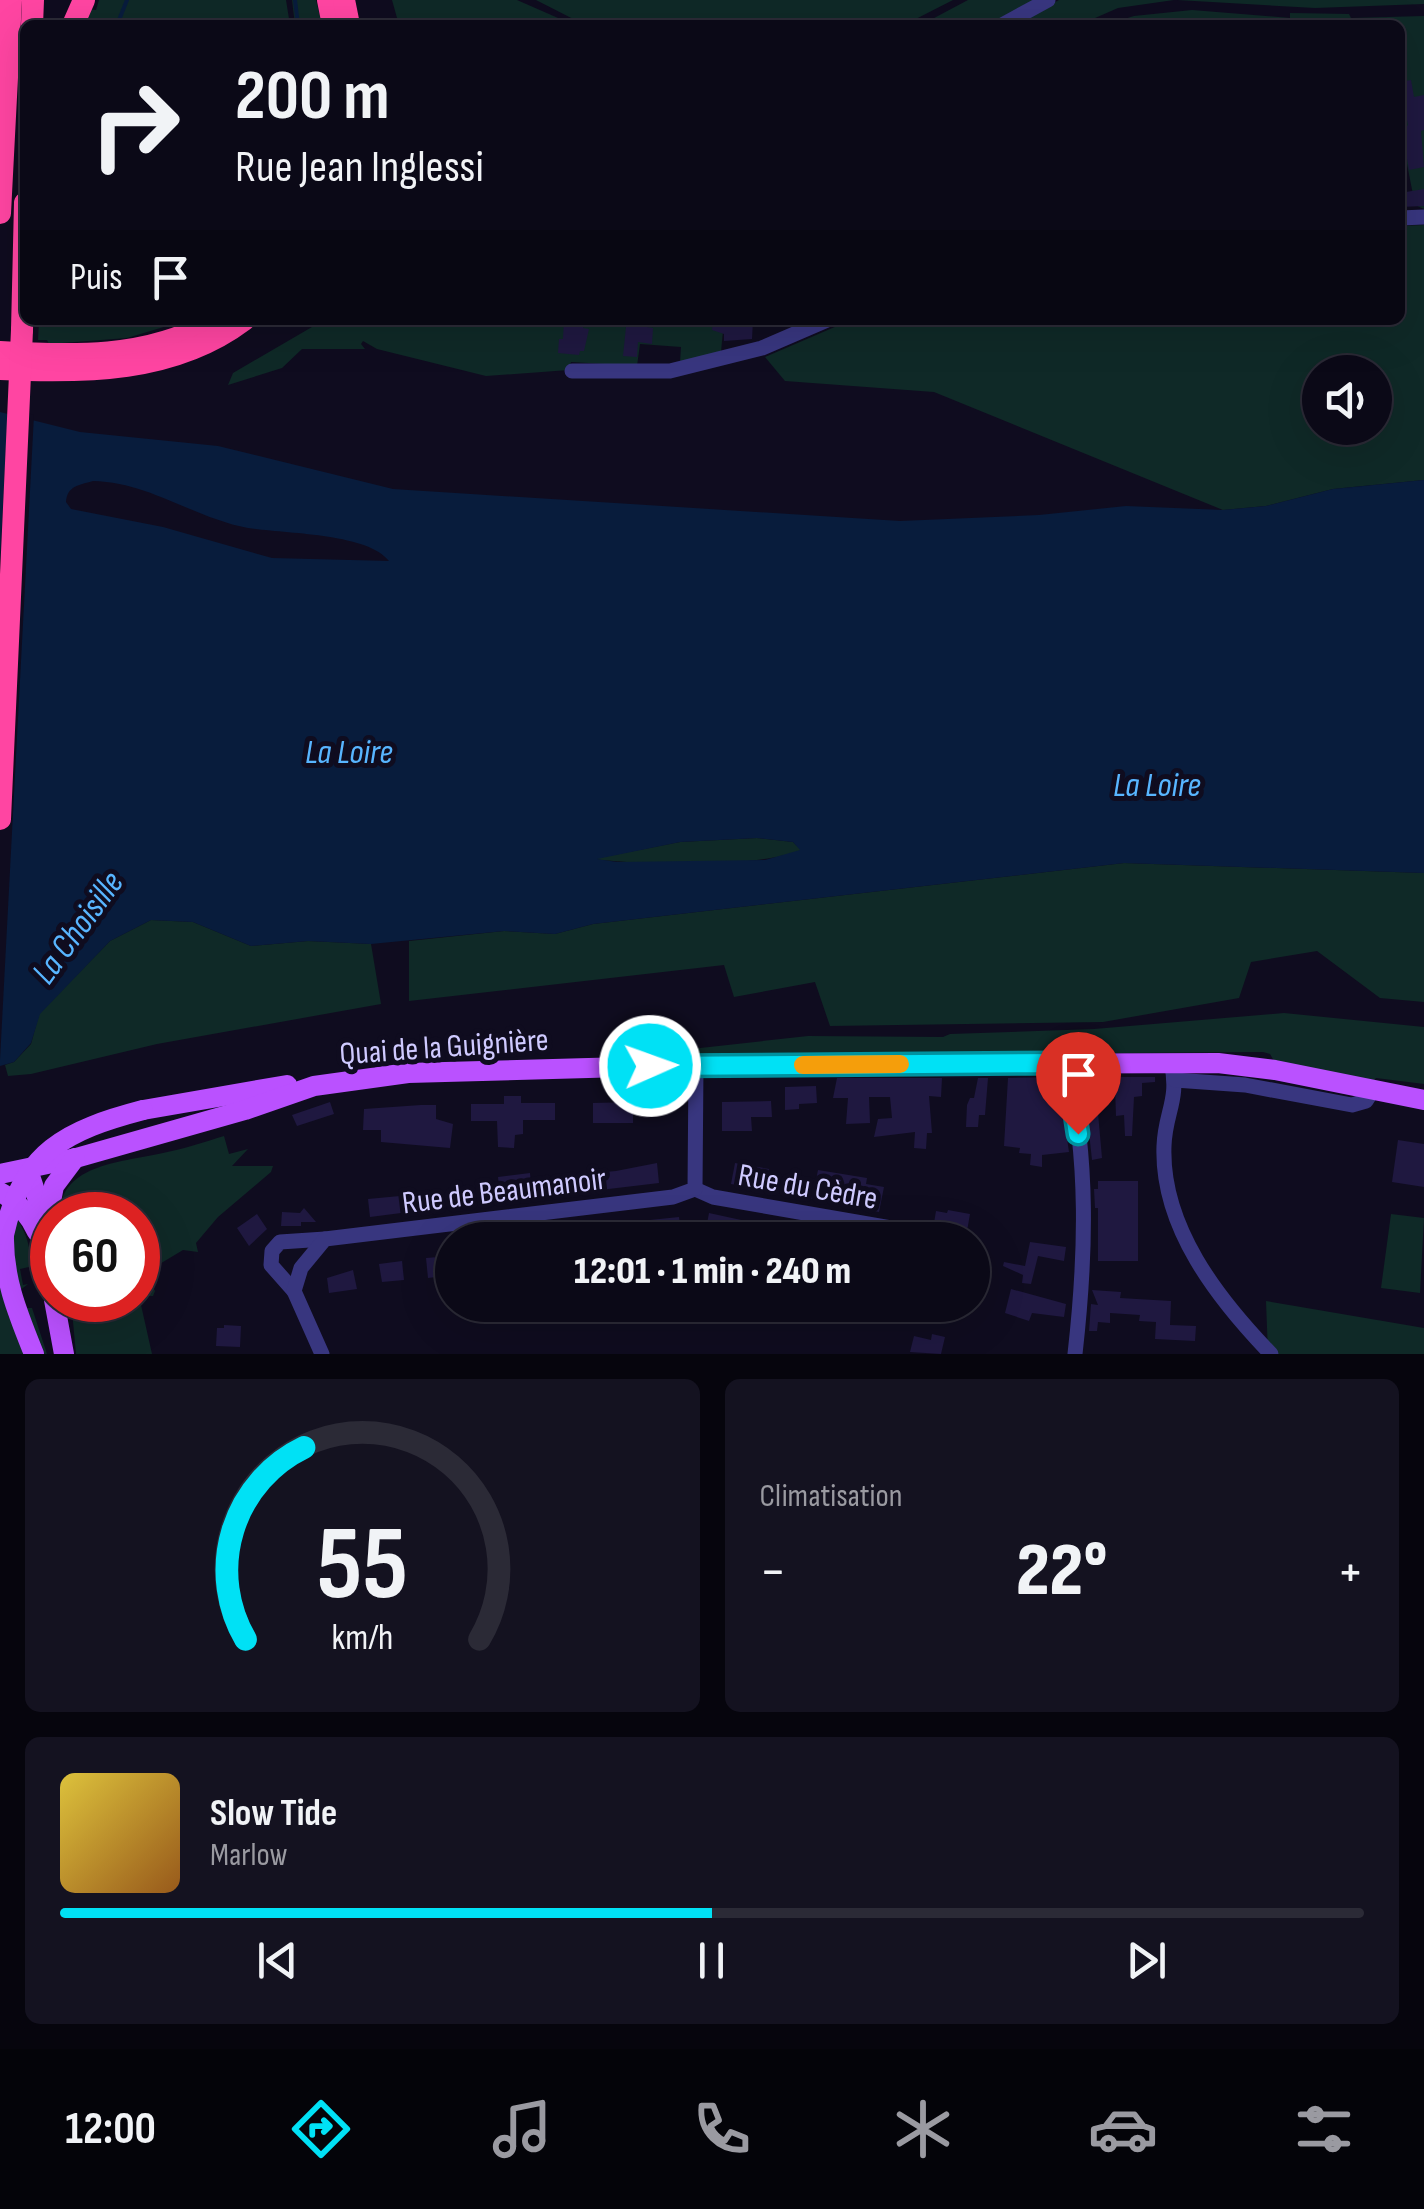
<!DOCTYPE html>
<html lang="fr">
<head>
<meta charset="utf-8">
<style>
  body { margin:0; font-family:"Sofia Sans Condensed",sans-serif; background:#141220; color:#f1f3f6; height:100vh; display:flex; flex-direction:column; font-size:38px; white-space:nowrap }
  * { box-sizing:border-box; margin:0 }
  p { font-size:32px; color:#9a9aa1 }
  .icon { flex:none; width:55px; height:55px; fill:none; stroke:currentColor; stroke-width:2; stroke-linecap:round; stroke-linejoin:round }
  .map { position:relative; height:1354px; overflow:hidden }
  .details { display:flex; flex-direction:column; gap:25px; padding:25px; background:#06050d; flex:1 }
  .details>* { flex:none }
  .guide { position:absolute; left:20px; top:20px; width:1385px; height:305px; border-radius:15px; box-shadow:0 10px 40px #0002,0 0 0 2px #2b2a36; background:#0b0917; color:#f1f3f6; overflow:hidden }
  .buttons { position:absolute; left:1302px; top:355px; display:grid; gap:20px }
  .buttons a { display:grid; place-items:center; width:90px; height:90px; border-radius:50%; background:#0b0917; box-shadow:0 10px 40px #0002,0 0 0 2px #2b2a36; font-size:50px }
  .speed { position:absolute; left:30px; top:1192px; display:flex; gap:20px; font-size:50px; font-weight:700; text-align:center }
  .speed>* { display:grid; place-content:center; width:130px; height:130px; border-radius:50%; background:#0b0917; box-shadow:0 10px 40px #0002,0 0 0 2px #2b2a36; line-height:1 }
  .speed .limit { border:15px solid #d22; background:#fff; color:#111 }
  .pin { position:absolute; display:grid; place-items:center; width:85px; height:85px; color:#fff; margin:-102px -42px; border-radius:50% 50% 50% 0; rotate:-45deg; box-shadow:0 0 10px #0007 }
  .pin .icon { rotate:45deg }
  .me { position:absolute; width:110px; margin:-55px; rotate:88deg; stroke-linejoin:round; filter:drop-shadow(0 0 8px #0008) }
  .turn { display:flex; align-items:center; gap:35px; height:210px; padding:0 50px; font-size:45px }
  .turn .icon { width:130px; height:130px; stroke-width:2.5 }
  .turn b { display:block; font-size:70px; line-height:85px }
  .then { display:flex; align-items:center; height:95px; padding:0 50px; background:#0003; gap:20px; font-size:38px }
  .big { font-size:75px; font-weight:800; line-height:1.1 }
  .details .widget { flex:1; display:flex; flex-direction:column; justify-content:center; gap:15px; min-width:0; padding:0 35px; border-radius:15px; background:#141220 }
  .details .dial { align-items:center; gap:0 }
  .dial svg { height:260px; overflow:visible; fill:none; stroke:#2b2a36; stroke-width:7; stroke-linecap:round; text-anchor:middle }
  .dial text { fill:#f1f3f6; stroke:none }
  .song { display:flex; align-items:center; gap:30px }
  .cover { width:120px; height:120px; border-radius:15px; background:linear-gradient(135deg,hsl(50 70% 55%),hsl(30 70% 35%)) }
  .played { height:10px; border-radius:5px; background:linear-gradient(90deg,#00e1f5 50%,#2b2a36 50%) }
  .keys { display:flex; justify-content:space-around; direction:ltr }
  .heat { display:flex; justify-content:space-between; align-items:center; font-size:55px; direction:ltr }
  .details .tiles { flex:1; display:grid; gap:25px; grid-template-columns:1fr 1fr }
  .widget:last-child { grid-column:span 2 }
  .trip { position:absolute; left:435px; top:1222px; width:555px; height:100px; border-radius:50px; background:#0b0917; box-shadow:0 10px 40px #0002,0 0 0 2px #2b2a36; font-weight:800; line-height:100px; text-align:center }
  .dock { display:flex; height:160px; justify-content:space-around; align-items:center; background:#040409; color:#9a9aa1 }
  .dock .icon { width:70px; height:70px }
  .dock .selected { color:#00e1f5 }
  .dock b { font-size:45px; color:#f1f3f6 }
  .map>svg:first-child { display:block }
  .green { fill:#0f2927; fill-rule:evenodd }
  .water { fill:#081c3c; fill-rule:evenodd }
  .pier { fill:#0f0c1f }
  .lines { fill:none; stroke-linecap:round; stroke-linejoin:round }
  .stream { stroke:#081c3c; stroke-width:4 }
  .building { fill:#1f1840 }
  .minor { stroke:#38367f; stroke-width:15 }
  .major { stroke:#ba51ff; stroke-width:20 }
  .highway { stroke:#ff45a2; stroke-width:22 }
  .major-bridge { stroke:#ba51ff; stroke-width:20 }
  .highway-bridge { stroke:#ff45a2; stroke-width:22 }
  .route-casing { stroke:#00929f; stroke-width:25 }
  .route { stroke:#00e1f5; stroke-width:18 }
  .slow { stroke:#f59e0b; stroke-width:18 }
  .labels { text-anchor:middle; stroke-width:10; stroke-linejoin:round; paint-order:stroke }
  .street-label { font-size:32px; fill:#cfcaff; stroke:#0f0c1f }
  .water-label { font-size:35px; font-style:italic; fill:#58b5ff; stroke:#0f0c1f }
</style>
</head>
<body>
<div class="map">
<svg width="1424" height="1354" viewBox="0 0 1424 1354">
  <rect width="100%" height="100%" fill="#0f0c1f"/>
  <!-- green -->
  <g class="green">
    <path d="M99 0H286L290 25H82L89 9 96 10Z"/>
    <path d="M292 0H316L322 25H295Z"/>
    <path d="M392 0H517L574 25H399Z"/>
    <path d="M536 0H953L904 25H585Z"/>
    <path d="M968 0H1038L991 25H921Z"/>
    <path d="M1059 0H1174L1118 8 1079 25H1013Z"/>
    <path d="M1177 0H1424V4L1315 8Z"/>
    <path d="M1192 10 1290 18V13L1349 14 1351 18 1424 16V209L1415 205 1400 128V25H1105L1134 16Z"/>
    <path d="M1424 225V480L1333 489 1266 506 1223 510 934 392 785 381 765 357 851 320H1400V226ZM1320 372H1375V428H1320Z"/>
    <path d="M39 320H187L127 338 49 344 47 340H38Z"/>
    <path d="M324 320H724L721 352 680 363 681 347 640 344 637 366 571 362 569 370 486 376 377 349 363 341 361 344 365 349H302L282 368 228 385 233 373Z"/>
    <path d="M757 838 793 842 801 850C759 868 640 865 593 859L680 842Z"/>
    <path d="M1124 863 1424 873V1002L1380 998 1317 951 1251 962 1239 998 1103 1022 830 1026 815 982 734 997 724 965 409 1001V941L504 931 555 934 593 924Z"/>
    <path d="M151 920 193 922 251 946 308 941 371 944 381 1004 157 1044 31 1074 8 1076 5 1065 14 1062 31 1044 39 1014 110 941Z"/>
    <path d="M1284 1013 1424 1027V1084L1376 1078 1371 1084 1274 1061 1270 1054 1263 1052 674 1056 673 1051 808 1036 943 1037 950 1034 1094 1029Z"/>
    <path d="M224 1136 229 1154 248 1149 232 1166H273L271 1172 218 1217 196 1243 198 1252 183 1250 158 1265 150 1281 155 1291 153 1296H139L152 1354H76L71 1300H138V1215H60C59 1163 126 1162 163 1153 184 1149 204 1142 224 1136Z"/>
    <path d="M1391 1214 1424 1218 1420 1293 1381 1288Z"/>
    <path d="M15 1216C25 1230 33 1250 29 1267L20 1269 23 1285 28 1284 19 1291 25 1308H32L47 1354H40C22 1305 5 1269 15 1216Z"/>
    <path d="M0 1286 9 1317 25 1354H0Z"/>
    <path d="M1266 1301 1424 1328V1354H1268Z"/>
  </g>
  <!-- water -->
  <path class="water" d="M0 412 80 432 218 446 393 489 900 521 1039 515 1126 506 1223 510 1266 506 1333 489 1424 480V873L1124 863 593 924 555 934 504 931 371 944 308 941 251 946 193 922 151 920 110 941 40 1014 31 1043 14 1062 0 1066ZM93 481C149 482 194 518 248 528 285 534 367 533 389 561L272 558 163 527 71 509 66 502C67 486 79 485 93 481ZM757 838 793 842 800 850 765 860 617 862 597 859 680 842Z"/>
  <!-- pier -->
  <path class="pier" d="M8 408 34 415 0 1060V562Z"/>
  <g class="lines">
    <!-- stream -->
    <g class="stream">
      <path d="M295 0 298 25"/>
      <path d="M117 25 127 0"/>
    </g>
  </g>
  <!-- building -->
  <g class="building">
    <path d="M1411 80 1414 97 1424 95V130L1421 131 1424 167 1409 170 1402 131 1408 125 1405 110 1400 106V82Z"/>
    <path d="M1424 189V206L1400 207V193Z"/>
    <path d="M564 320H584L583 328 589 329 584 351H580L579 355 558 353 559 339H563Z"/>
    <path d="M713 320H753L752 339 724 341V334L712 330Z"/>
    <path d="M633 321 648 322 647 327 653 328 652 344 638 342 637 357 623 356 626 327H632Z"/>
    <path d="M1058 1077 1069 1152 1042 1155V1167L1030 1165 1031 1154 1019 1153 1020 1148 1004 1146 1008 1078Z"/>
    <path d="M1081 1077H1155V1082L1142 1083V1096L1134 1097 1132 1136H1125L1124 1115 1116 1116 1115 1088 1084 1090Z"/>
    <path d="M837 1078H942L941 1097 929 1096 932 1133H927L926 1149 914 1148 915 1132 874 1137 878 1119 892 1118 890 1097H869L870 1123 846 1124 848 1098H833Z"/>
    <path d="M978 1078H988L985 1115H979L978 1127H966L967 1105 970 1098H974Z"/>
    <path d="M816 1086 817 1103 799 1104V1109L785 1110V1087Z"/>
    <path d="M504 1096H521V1103H555V1120H523V1134L515 1135 514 1148 498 1147 497 1121H471V1104H504Z"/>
    <path d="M771 1101 772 1117H751L752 1131H722V1102Z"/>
    <path d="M330 1102 334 1114 297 1126 292 1115Z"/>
    <path d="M633 1102V1123H593V1103Z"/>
    <path d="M421 1105H436V1119L453 1124 450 1148 381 1142V1130H363L364 1109Z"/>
    <path d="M1098 1113 1102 1158 1092 1160 1087 1114Z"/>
    <path d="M1398 1140 1424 1144V1187L1392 1182Z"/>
    <path d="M657 1163 659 1183 575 1193 573 1175 616 1171Z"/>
    <path d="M735 1163 769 1169 765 1190 731 1184Z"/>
    <path d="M818 1170 867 1178 866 1184 884 1187 879 1212 792 1195 796 1176 816 1180Z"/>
    <path d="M530 1173 532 1198 486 1203 485 1189 499 1187 498 1177Z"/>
    <path d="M1098 1181H1138V1261H1098V1208H1095L1094 1189H1098Z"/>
    <path d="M400 1196 401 1213 370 1217 368 1199Z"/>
    <path d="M304 1208 316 1222H301V1226H281L282 1212 300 1213Z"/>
    <path d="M948 1210 970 1214 967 1231 934 1223 936 1211 947 1213Z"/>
    <path d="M709 1213 755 1223 751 1240 705 1234Z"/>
    <path d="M257 1214 267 1229 249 1246 237 1228Z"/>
    <path d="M679 1217 681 1233 645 1238 641 1232 640 1221Z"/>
    <path d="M1030 1242 1066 1247 1064 1261 1038 1256 1031 1284 1022 1283 1023 1275 1003 1266 1004 1262 1025 1266Z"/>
    <path d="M451 1256 452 1275 428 1278 426 1258Z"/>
    <path d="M402 1261 404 1280 382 1282 379 1264Z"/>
    <path d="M353 1270 357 1289 329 1293 327 1278Z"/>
    <path d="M1011 1289 1066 1304 1064 1317 1032 1313 1029 1321 1005 1313Z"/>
    <path d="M1092 1290 1121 1292 1120 1298 1171 1301 1170 1325 1196 1326 1195 1341 1155 1339 1156 1322 1139 1321 1140 1315 1110 1313V1323L1098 1322 1097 1331H1089L1091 1304 1098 1305Z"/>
    <path d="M224 1325 241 1326 240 1347 216 1346 217 1328H224Z"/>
    <path d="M932 1334 945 1337 941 1354 910 1352 914 1336 931 1340Z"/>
  </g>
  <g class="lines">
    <!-- minor -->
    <g class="minor">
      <path d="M1002 25 1048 0"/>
      <path d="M1400 218 1424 217"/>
      <path d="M572 371H670L762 348 827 320"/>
      <path d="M1171 1062C1180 1100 1165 1112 1164 1146 1161 1227 1218 1299 1271 1354"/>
      <path d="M1067 1063C1089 1160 1086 1256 1075 1354"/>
      <path d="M1175 1080 1245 1085 1352 1105 1366 1101 1373 1090"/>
      <path d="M695 1189 713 1197 914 1232"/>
      <path d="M294 1291 271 1265 272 1251 280 1242 325 1239"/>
      <path d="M322 1354 294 1291 301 1268 325 1239 673 1197 695 1189 696 1065"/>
    </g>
    <!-- major -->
    <g class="major">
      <path d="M143 1110 287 1085"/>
      <path d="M28 1170 37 1197 52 1291"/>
      <path d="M0 1174 76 1158 245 1110 314 1086 408 1073 696 1065 1218 1063 1275 1070 1424 1100"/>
      <path d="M0 1192C17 1201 29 1214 37 1232"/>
      <path d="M47 1221 54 1186 75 1158"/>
      <path d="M4 1235C3 1279 18 1314 34 1354"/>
      <path d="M54 1300 64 1354"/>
    </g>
    <!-- highway -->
    <g class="highway">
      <path d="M328 0 333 25"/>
      <path d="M344 0 349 25"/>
      <path d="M32 25 33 0"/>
      <path d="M73 25 84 0"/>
      <path d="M0 213 11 0"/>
      <path d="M22 330 25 203"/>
      <path d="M0 352C71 356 147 359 211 322"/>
      <path d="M0 369C83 373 174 373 244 320"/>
    </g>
    <!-- major-bridge -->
    <path class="major-bridge" d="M4 1235C22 1151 67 1130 143 1110"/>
    <!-- highway-bridge -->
    <path class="highway-bridge" d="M0 819 22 330"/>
  </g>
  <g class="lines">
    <!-- route casing -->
    <g class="route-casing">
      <path id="route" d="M650 1066 1067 1063 1078 1134"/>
    </g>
    <!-- route -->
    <use href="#route" class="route"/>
    <!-- slow -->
    <path class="slow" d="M803 1065 900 1064"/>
  </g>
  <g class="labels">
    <!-- street labels -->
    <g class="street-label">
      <text transform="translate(444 1046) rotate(-4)" y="11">Quai de la Guignière</text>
      <text transform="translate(808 1186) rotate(10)" y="11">Rue du Cèdre</text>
      <text transform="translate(504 1190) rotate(-7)" y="11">Rue de Beaumanoir</text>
    </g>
    <!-- water labels -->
    <g class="water-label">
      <text x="349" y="763">La Loire</text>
      <text x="1157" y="796">La Loire</text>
      <text transform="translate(77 927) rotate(-54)" y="12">La Choisille</text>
    </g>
  </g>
</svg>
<div class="buttons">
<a><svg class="icon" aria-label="sound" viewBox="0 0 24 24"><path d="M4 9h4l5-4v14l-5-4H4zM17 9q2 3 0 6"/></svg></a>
</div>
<div class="speed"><div class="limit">60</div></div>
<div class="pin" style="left:1078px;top:1134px;background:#d93025"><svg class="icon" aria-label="arrive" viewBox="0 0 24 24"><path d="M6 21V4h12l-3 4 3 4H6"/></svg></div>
<svg class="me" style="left:650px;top:1066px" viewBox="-20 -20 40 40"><circle r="17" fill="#00e1f5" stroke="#fff" stroke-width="3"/><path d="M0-11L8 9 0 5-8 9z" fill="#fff"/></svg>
<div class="trip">12:01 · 1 min · 240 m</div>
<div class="guide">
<div class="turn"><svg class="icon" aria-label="right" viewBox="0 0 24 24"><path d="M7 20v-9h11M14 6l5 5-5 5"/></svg><div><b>200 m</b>Rue Jean Inglessi</div></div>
<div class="then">Puis<svg class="icon" aria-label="arrive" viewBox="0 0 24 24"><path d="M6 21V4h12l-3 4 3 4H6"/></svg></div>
</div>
</div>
<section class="details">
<div class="tiles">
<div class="widget dial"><svg viewBox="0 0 100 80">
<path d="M14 69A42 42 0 1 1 86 69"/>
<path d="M14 69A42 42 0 0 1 32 10" stroke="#00e1f5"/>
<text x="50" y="56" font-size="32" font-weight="700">55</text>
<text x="50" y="72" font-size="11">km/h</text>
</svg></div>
<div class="widget"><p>Climatisation</p>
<div class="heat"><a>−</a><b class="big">22°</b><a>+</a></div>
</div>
<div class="widget">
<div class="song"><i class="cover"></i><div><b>Slow Tide</b><p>Marlow</p></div></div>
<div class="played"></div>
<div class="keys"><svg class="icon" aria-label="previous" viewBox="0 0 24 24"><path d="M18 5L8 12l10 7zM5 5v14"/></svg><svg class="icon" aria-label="pause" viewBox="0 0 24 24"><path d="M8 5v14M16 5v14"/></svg><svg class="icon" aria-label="next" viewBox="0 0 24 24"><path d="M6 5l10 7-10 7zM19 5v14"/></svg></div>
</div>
</div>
</section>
<nav class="dock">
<b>12:00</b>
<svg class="icon selected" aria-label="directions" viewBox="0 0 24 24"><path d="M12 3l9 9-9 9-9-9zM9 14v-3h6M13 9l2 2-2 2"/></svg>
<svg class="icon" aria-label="music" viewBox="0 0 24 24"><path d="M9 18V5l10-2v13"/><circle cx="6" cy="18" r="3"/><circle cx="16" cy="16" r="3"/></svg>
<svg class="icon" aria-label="phone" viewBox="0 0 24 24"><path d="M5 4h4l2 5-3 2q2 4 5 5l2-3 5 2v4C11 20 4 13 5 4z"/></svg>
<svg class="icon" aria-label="climate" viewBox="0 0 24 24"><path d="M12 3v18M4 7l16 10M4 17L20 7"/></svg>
<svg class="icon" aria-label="car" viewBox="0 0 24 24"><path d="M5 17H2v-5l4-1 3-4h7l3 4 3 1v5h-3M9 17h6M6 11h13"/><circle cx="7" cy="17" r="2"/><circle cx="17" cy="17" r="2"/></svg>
<svg class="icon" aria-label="filters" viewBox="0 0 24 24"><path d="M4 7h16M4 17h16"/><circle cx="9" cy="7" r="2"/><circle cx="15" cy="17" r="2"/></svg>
</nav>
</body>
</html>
